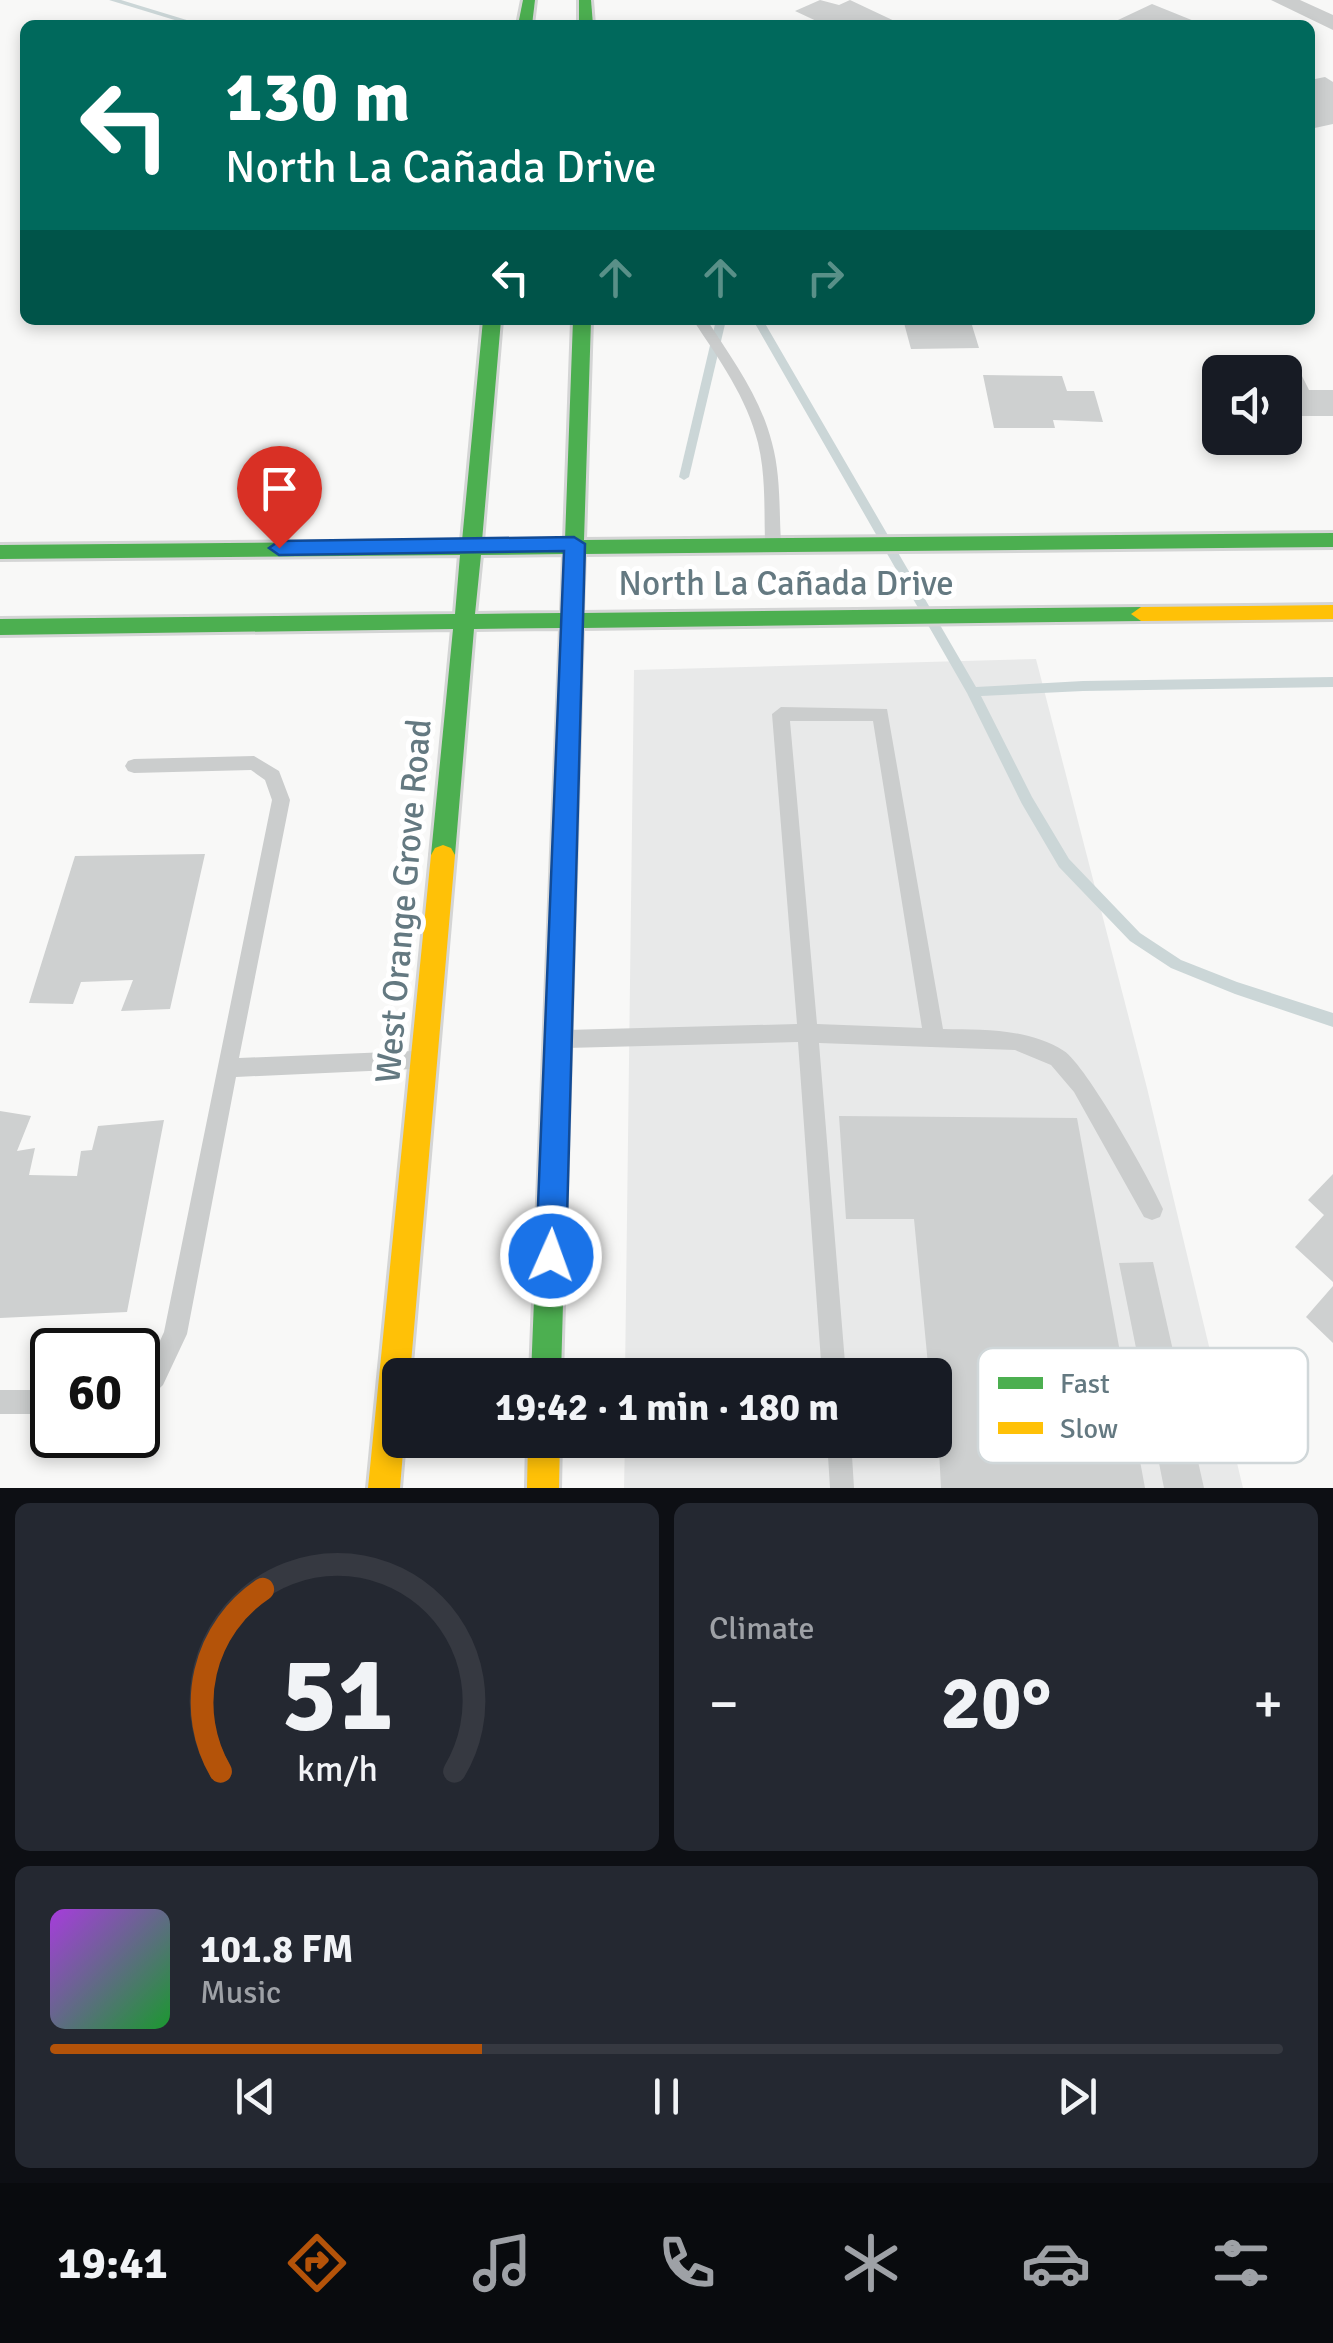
<!DOCTYPE html>
<html lang="en">
<head>
<meta charset="utf-8">
<style>
  body { margin:0; font-family:Signika,sans-serif; background:#242831; color:#f1f3f6; height:100vh; display:flex; flex-direction:column; font-size:38px; white-space:nowrap }
  * { box-sizing:border-box; margin:0 }
  p { font-size:32px; color:#9ea1a6 }
  .icon { flex:none; width:55px; height:55px; fill:none; stroke:currentColor; stroke-width:2; stroke-linecap:round; stroke-linejoin:round }
  .map { position:relative; height:1488px; overflow:hidden }
  .side { display:flex; flex-direction:column; gap:15px; padding:15px; background:#0d0f14; flex:1 }
  .side>* { flex:none }
  .hud { position:absolute; left:20px; top:20px; width:1295px; height:305px; border-radius:15px; box-shadow:0 5px 15px #0003; background:#00695c; color:#fff; overflow:hidden }
  .controls { position:absolute; left:1202px; top:355px; display:grid; gap:20px }
  .controls a { display:grid; place-items:center; width:100px; height:100px; border-radius:15px; background:#171b24; box-shadow:0 5px 15px #0003; font-size:50px }
  .speed { position:absolute; left:30px; top:1328px; display:flex; gap:20px; font-size:50px; font-weight:700; text-align:center }
  .speed>* { display:grid; place-content:center; width:130px; height:130px; border-radius:50%; background:#171b24; box-shadow:0 5px 15px #0003; line-height:1 }
  .speed .limit { border:5px solid #111; border-radius:15px; background:#fff; color:#111 }
  .pin { position:absolute; display:grid; place-items:center; width:85px; height:85px; color:#fff; margin:-102px -42px; border-radius:50% 50% 50% 0; rotate:-45deg; box-shadow:0 0 10px #0007 }
  .pin .icon { rotate:45deg }
  .me { position:absolute; width:110px; margin:-55px; rotate:2deg; stroke-linejoin:round; filter:drop-shadow(0 0 8px #0008) }
  .turn { display:flex; align-items:center; gap:35px; height:210px; padding:0 40px; font-size:45px }
  .turn .icon { width:130px; height:130px; stroke-width:2.5 }
  .turn b { display:block; font-size:70px; line-height:85px }
  .lanes { display:flex; align-items:center; height:95px; padding:0 40px; background:#0003; justify-content:center; gap:50px; direction:ltr }
  .lanes .off { opacity:.35 }
  .big { font-size:75px; font-weight:700; line-height:1.1 }
  .side .widget { flex:1; display:flex; flex-direction:column; justify-content:center; gap:15px; min-width:0; padding:0 35px; border-radius:15px; background:#242831 }
  .side .dial { align-items:center; gap:0 }
  .dial svg { height:260px; overflow:visible; fill:none; stroke:#363941; stroke-width:7; stroke-linecap:round; text-anchor:middle }
  .dial text { fill:#f1f3f6; stroke:none }
  .song { display:flex; align-items:center; gap:30px }
  .cover { width:120px; height:120px; border-radius:15px; background:linear-gradient(135deg,hsl(280 70% 55%),hsl(130 70% 35%)) }
  .played { height:10px; border-radius:5px; background:linear-gradient(90deg,#b45309 35%,#363941 35%) }
  .keys { display:flex; justify-content:space-around; direction:ltr }
  .heat { display:flex; justify-content:space-between; align-items:center; font-size:55px; direction:ltr }
  .side .tiles { flex:1; display:grid; gap:15px; grid-template-columns:1fr 1fr }
  .widget:last-child { grid-column:span 2 }
  .trip { position:absolute; left:382px; top:1358px; width:570px; height:100px; border-radius:15px; background:#171b24; box-shadow:0 5px 15px #0003; font-weight:700; line-height:100px; text-align:center }
  .dock { display:flex; height:160px; justify-content:space-around; align-items:center; background:#090b0e; color:#9ea1a6 }
  .dock .icon { width:70px; height:70px }
  .dock .active { color:#b45309 }
  .dock b { font-size:45px; color:#f1f3f6 }
  .map>svg:first-child { display:block }
  .built { fill:#e8e9e9 }
  .lines { fill:none; stroke-linecap:round; stroke-linejoin:round }
  .stream { fill:#cbd6d7; fill-rule:evenodd }
  .building { fill:#ced0d0 }
  .fast-casing { stroke:#d4d5d5; stroke-width:6 }
  .slow-casing { stroke:#d4d5d5; stroke-width:6 }
  .lane { fill:#cbcdcd; fill-rule:evenodd }
  .street { fill:#cbcdcd; fill-rule:evenodd }
  .fast { fill:#4caf50; fill-rule:evenodd }
  .slow { fill:#ffc107; fill-rule:evenodd }
  .route { fill:#1a73e8; stroke:#114b97; stroke-width:2.5 }
  .labels { text-anchor:middle; stroke-width:10; stroke-linejoin:round; paint-order:stroke }
  .street-label { font-size:35px; fill:#647981; stroke:#fff }
  .key { fill:#fff; stroke:#d0d7d9; stroke-width:2.5 }
  .key-label { font-size:28px; fill:#647981 }
</style>
</head>
<body>
<div class="map">
<svg width="1333" height="1488" viewBox="0 0 1333 1488">
  <rect width="100%" height="100%" fill="#f8f8f7"/>
  <!-- built -->
  <path class="built" d="M1036 659 1147 1088 1243 1488H624L625 1440H935V1375H625L634 670Z"/>
  <g class="lines">
    <!-- stream -->
    <g class="stream">
      <path d="M109 0H121L203 25H191Z"/>
      <path d="M716 320H726L689 477 684 480 679 477Z"/>
      <path d="M753 320H763L976 687 1083 681 1333 677V687L1083 691 981 696 1032 797 1069 859 1140 933 1181 960 1237 982 1333 1013V1027L1235 994 1171 968 1130 941 1059 867 1022 804 967 693Z"/>
    </g>
  </g>
  <!-- building -->
  <g class="building">
    <path d="M820 0 839 5 850 0 903 25H825L795 11Z"/>
    <path d="M1152 4 1204 25H1130L1118 20Z"/>
    <path d="M1325 77 1333 82V124L1310 129V80Z"/>
    <path d="M971 322 979 348 911 349 904 323Z"/>
    <path d="M1285 370H1299L1309 390H1333V416H1285Z"/>
    <path d="M983 375 1062 376 1067 391H1094L1103 422 1053 420 1055 428H994Z"/>
    <path d="M205 854 170 1009 121 1011 133 980 81 982 73 1004 29 1003 75 856Z"/>
    <path d="M0 1111 31 1116 17 1151 35 1148 29 1175 77 1176 81 1151 92 1150 98 1126 164 1120 127 1312 0 1318Z"/>
    <path d="M839 1116 1077 1118 1145 1488H941L935 1375H929L914 1219H846Z"/>
    <path d="M1333 1174V1282L1295 1247 1324 1215 1308 1200Z"/>
    <path d="M1153 1262 1204 1488H1164L1119 1263Z"/>
    <path d="M1333 1286V1343L1306 1317Z"/>
  </g>
  <g class="lines">
    <!-- fast casing -->
    <g class="fast-casing">
      <g id="fast">
        <path d="M523 0H535L532 25H518Z"/>
        <path d="M579 0H591L593 25H579Z"/>
        <path d="M483 320H501L482 541 565 540 573 320H591L584 540 1333 533V547L584 554 582 613 1141 607 1151 614 1141 621 582 628 561 1375H531L561 628 474 629 455 855 451 862 443 865 435 862 431 855 453 629 0 635V619L455 614 460 555 0 559V545L462 541ZM564 554 562 613 475 614 481 555Z"/>
      </g>
    </g>
    <!-- slow casing -->
    <g class="slow-casing">
      <g id="slow">
        <path d="M1333 605V619L1141 621 1131 614 1141 607Z"/>
        <path d="M443 845 451 848 455 855 410 1375H400V1440H404L400 1488H368L431 855 435 848Z"/>
        <path d="M528 1440H560L559 1488H527Z"/>
      </g>
    </g>
    <!-- lane -->
    <g class="lane">
      <path d="M693 320H707C732 359 761 398 772 443 781 476 779 511 781 544L778 548H768L765 544C764 511 766 476 758 443 747 398 719 359 693 320Z"/>
      <path d="M781 707 887 709 943 1029C983 1030 1028 1028 1064 1051 1086 1065 1151 1181 1163 1209L1160 1217 1152 1220 1144 1217 1074 1092 1051 1065 1015 1050 819 1043 846 1375H822L798 1042 566 1048 559 1046 556 1039 559 1032 566 1030 797 1024 772 714ZM790 721H873L922 1028 817 1024Z"/>
      <path d="M254 756 279 771 290 800 239 1058 413 1051 420 1053 423 1060 420 1067 413 1069 236 1077 187 1334 163 1385 146 1401 138 1405V1377L147 1369 164 1332 272 800 265 780 251 770 134 773 128 771 125 766 128 761 134 759Z"/>
      <rect x="0" y="1390" width="52" height="24"/>
      <path d="M827 1440H851L854 1488H830Z"/>
    </g>
    <!-- street -->
    <path class="street" d="M1271 0H1300L1333 15V30Z"/>
    <!-- fast -->
    <use href="#fast" class="fast"/>
    <!-- slow -->
    <use href="#slow" class="slow"/>
  </g>
  <!-- route -->
  <path class="route" d="M574 537 585 544 566 1256 561 1266 551 1270 541 1266 536 1256 564 551 279 555 269 548 279 541Z"/>
  <g class="labels">
    <!-- street labels -->
    <g class="street-label">
      <text x="786" y="595">North La Cañada Drive</text>
      <text transform="translate(403 901) rotate(-85)" y="12">West Orange Grove Road</text>
    </g>
  </g>
  <!-- legend -->
  <rect x="978" y="1348" width="330" height="115" rx="15" class="key"/>
  <rect x="998" y="1377" width="45" height="12" fill="#4caf50"/>
  <rect x="998" y="1422" width="45" height="12" fill="#ffc107"/>
  <g class="key-label">
    <text x="1060" y="1393">Fast</text>
    <text x="1060" y="1438">Slow</text>
  </g>
</svg>
<div class="controls">
<a><svg class="icon" aria-label="sound" viewBox="0 0 24 24"><path d="M4 9h4l5-4v14l-5-4H4zM17 9q2 3 0 6"/></svg></a>
</div>
<div class="speed"><div class="limit">60</div></div>
<div class="pin" style="left:279px;top:548px;background:#d93025"><svg class="icon" aria-label="arrive" viewBox="0 0 24 24"><path d="M6 21V4h12l-3 4 3 4H6"/></svg></div>
<svg class="me" style="left:551px;top:1256px" viewBox="-20 -20 40 40"><circle r="17" fill="#1a73e8" stroke="#fff" stroke-width="3"/><path d="M0-11L8 9 0 5-8 9z" fill="#fff"/></svg>
<div class="trip">19:42 · 1 min · 180 m</div>
<div class="hud">
<div class="turn"><svg class="icon" aria-label="left" viewBox="0 0 24 24"><path d="M17 20v-9H6M10 6l-5 5 5 5"/></svg><div><b>130 m</b>North La Cañada Drive</div></div>
<div class="lanes"><svg class="icon" aria-label="left" viewBox="0 0 24 24"><path d="M17 20v-9H6M10 6l-5 5 5 5"/></svg><svg class="icon off" aria-label="ahead" viewBox="0 0 24 24"><path d="M12 20V5M6 11l6-6 6 6"/></svg><svg class="icon off" aria-label="ahead" viewBox="0 0 24 24"><path d="M12 20V5M6 11l6-6 6 6"/></svg><svg class="icon off" aria-label="right" viewBox="0 0 24 24"><path d="M7 20v-9h11M14 6l5 5-5 5"/></svg></div>
</div>
</div>
<section class="side">
<div class="tiles">
<div class="widget dial"><svg viewBox="0 0 100 80">
<path d="M14 69A42 42 0 1 1 86 69"/>
<path d="M14 69A42 42 0 0 1 27 13" stroke="#b45309"/>
<text x="50" y="56" font-size="32" font-weight="700">51</text>
<text x="50" y="72" font-size="11">km/h</text>
</svg></div>
<div class="widget"><p>Climate</p>
<div class="heat"><a>−</a><b class="big">20°</b><a>+</a></div>
</div>
<div class="widget">
<div class="song"><i class="cover"></i><div><b>101.8 FM</b><p>Music</p></div></div>
<div class="played"></div>
<div class="keys"><svg class="icon" aria-label="previous" viewBox="0 0 24 24"><path d="M18 5L8 12l10 7zM5 5v14"/></svg><svg class="icon" aria-label="pause" viewBox="0 0 24 24"><path d="M8 5v14M16 5v14"/></svg><svg class="icon" aria-label="next" viewBox="0 0 24 24"><path d="M6 5l10 7-10 7zM19 5v14"/></svg></div>
</div>
</div>
</section>
<nav class="dock">
<b>19:41</b>
<svg class="icon active" aria-label="directions" viewBox="0 0 24 24"><path d="M12 3l9 9-9 9-9-9zM9 14v-3h6M13 9l2 2-2 2"/></svg>
<svg class="icon" aria-label="music" viewBox="0 0 24 24"><path d="M9 18V5l10-2v13"/><circle cx="6" cy="18" r="3"/><circle cx="16" cy="16" r="3"/></svg>
<svg class="icon" aria-label="phone" viewBox="0 0 24 24"><path d="M5 4h4l2 5-3 2q2 4 5 5l2-3 5 2v4C11 20 4 13 5 4z"/></svg>
<svg class="icon" aria-label="climate" viewBox="0 0 24 24"><path d="M12 3v18M4 7l16 10M4 17L20 7"/></svg>
<svg class="icon" aria-label="car" viewBox="0 0 24 24"><path d="M5 17H2v-5l4-1 3-4h7l3 4 3 1v5h-3M9 17h6M6 11h13"/><circle cx="7" cy="17" r="2"/><circle cx="17" cy="17" r="2"/></svg>
<svg class="icon" aria-label="filters" viewBox="0 0 24 24"><path d="M4 7h16M4 17h16"/><circle cx="9" cy="7" r="2"/><circle cx="15" cy="17" r="2"/></svg>
</nav>
</body>
</html>
